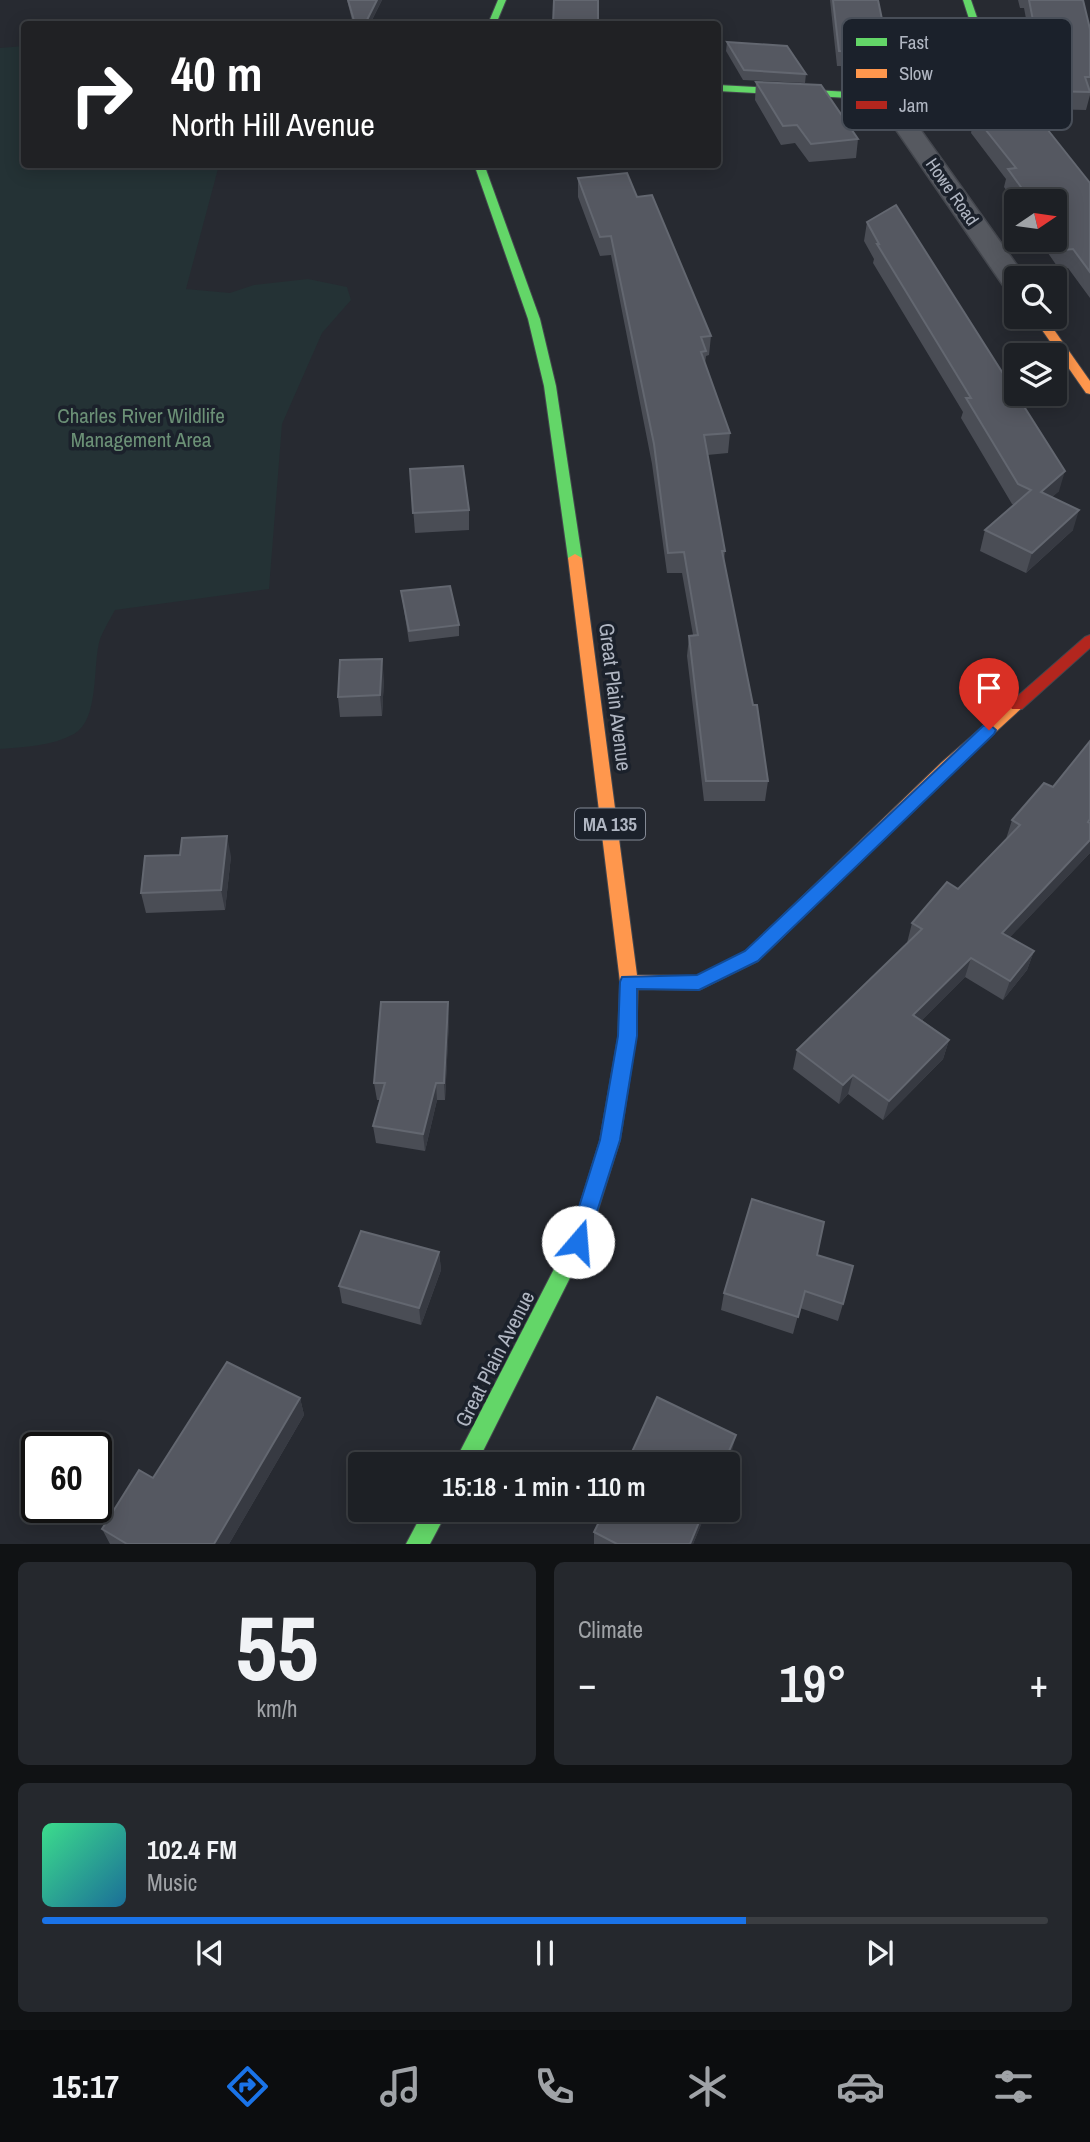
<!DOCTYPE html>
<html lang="en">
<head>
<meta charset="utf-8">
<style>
  body { margin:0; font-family:"Archivo Narrow",sans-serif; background:#25282d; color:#f1f3f6; height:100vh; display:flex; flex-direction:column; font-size:26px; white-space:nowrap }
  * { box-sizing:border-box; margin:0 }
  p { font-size:23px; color:#a0a3a7 }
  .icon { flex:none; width:38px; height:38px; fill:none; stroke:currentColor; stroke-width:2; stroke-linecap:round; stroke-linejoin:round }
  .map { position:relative; height:1544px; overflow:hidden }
  .drawer { display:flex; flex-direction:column; gap:18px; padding:18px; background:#101214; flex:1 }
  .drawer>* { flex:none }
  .banner { position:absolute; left:21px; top:21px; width:700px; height:147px; border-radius:7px; box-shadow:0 4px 18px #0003,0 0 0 2px #3b3e42; background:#202124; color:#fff; overflow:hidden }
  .needle { width:46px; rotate:77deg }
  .fabs { position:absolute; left:1004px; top:189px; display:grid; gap:14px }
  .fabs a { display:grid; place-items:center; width:63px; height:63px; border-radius:7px; background:#1d2025; box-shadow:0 4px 18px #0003,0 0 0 2px #3b3e42; font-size:35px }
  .speed { position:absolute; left:21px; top:1432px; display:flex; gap:14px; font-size:35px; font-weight:700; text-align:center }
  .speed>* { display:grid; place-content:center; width:91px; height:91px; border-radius:50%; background:#1d2025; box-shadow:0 4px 18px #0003,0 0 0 2px #3b3e42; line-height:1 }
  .speed .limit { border:4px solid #111; border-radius:10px; background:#fff; color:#111 }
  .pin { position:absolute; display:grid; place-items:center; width:60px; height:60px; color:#fff; margin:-72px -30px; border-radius:50% 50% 50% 0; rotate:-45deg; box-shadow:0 0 7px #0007 }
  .pin .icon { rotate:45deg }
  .me { position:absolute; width:77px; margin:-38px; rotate:18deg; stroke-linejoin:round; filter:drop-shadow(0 0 5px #0008) }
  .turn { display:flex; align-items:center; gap:24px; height:147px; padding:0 35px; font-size:32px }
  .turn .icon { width:91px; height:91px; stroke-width:2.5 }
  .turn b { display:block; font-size:49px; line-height:60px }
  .big { font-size:52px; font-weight:600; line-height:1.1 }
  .drawer .widget { flex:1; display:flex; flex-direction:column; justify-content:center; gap:10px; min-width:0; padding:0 24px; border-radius:10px; background:#25282d }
  .drawer .dial { align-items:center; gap:0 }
  .dial b { font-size:91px; line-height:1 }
  .song { display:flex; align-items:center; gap:21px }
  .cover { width:84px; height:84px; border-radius:10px; background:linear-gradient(135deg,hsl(150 70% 55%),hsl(200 70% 35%)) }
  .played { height:7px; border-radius:4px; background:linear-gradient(90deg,#1a73e8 70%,#3b3e42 70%) }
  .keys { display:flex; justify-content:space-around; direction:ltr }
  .heat { display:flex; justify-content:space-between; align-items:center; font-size:38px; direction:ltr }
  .drawer .tiles { flex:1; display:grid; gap:18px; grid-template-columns:1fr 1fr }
  .widget:last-child { grid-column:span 2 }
  .trip { position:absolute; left:348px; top:1452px; width:392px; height:70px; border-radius:7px; background:#1d2025; box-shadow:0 4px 18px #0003,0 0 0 2px #3b3e42; font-weight:600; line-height:70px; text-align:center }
  .tabs { display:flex; height:112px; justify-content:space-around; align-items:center; background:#0c0d0f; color:#a0a3a7 }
  .tabs .icon { width:49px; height:49px }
  .tabs .active { color:#1a73e8 }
  .tabs b { font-size:32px; color:#f1f3f6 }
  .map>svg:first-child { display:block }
  .green { fill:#243235 }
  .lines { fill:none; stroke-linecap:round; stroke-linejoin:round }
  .street-casing { stroke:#44474e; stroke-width:3 }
  .fast-casing { stroke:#44474e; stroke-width:2 }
  .slow-casing { stroke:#44474e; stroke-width:2 }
  .jam-casing { stroke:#44474e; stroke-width:2 }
  .street { fill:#565960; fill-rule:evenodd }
  .fast { fill:#63d668; fill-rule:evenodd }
  .slow { fill:#ff974d; fill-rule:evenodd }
  .jam { fill:#b3261e; fill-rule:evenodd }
  .wall { fill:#4a4d55 }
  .shaded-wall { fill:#373a42 }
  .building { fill:#555861; stroke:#636770; stroke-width:2 }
  .route { fill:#1a73e8; stroke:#114b97; stroke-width:2 }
  .labels { text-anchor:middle; stroke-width:7; stroke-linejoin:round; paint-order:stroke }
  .far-street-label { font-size:18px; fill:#b0b6c2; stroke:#1b212b }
  .shield { fill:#1b212b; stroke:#838995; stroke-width:2 }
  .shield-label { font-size:19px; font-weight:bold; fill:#b0b6c2 }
  .park-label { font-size:21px; fill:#6b9076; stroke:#1b212b }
  .street-label { font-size:21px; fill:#b0b6c2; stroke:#1b212b }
  .key { fill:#1b212b; stroke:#484e58; stroke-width:2 }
  .key-label { font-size:19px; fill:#b0b6c2 }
</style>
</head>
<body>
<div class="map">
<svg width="1090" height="1544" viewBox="0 0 1090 1544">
  <rect width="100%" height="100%" fill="#272a31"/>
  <!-- green -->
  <path class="green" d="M24 46V164L219 165 186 289 230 293 254 285 308 279 347 287 351 300 322 333 282 424 269 589 115 610C110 619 104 629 100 639 92 666 100 719 74 734 52 746 25 747 0 749V48Z"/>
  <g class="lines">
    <!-- street casing -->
    <g class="street-casing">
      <path id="street" d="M887 92 895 94 1026 278H1017V293L1007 291 875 99 879 94Z"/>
    </g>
    <!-- fast casing -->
    <g class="fast-casing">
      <g id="fast">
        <path d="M498 0H506L496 24H488Z"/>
        <path d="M963 0H971L1000 84 988 97 961 104 718 91V85L961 98 982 93 990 84Z"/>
        <path d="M474 164H484L540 319 556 386 582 558 575 562 568 558 544 386 528 319Z"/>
        <path d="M627 1030 633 1033 636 1038 620 1140 588 1242 476 1465H453L569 1240 600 1140 618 1038 621 1033Z"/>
        <path d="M424 1510H448L430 1544H406Z"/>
      </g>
    </g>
    <!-- slow casing -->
    <g class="slow-casing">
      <g id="slow">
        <path d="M1033 317H1045L1090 381V394L1086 393Z"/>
        <path d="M575 554 582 558 637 975 697 976 746 951 942 762 1012 701 1017 700 1025 705 954 770 758 961 699 990 638 989 636 1038 633 1043 627 1046 621 1043 618 1038 620 982 568 558Z"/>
      </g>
    </g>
    <!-- jam casing -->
    <g class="jam-casing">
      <path id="jam" d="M1090 635V648L1022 709H1012L1009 705 1012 701 1085 637Z"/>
    </g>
    <!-- street -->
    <use href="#street" class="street"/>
    <!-- fast -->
    <use href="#fast" class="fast"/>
    <!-- slow -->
    <use href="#slow" class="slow"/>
    <!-- jam -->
    <use href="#jam" class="jam"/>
  </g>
  <!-- wall -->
  <g class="wall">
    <path d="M347 0H382L370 24H353Z"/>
    <path d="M830 0H878L889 53 887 67 837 66Z"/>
    <path d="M1018 0H1083L1090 29V95L1086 110 1043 109 1024 8H1020Z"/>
    <path d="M727 42 806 74 805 83 743 80 726 51Z"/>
    <path d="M756 82 858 139 856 158 809 162 795 143 781 145 755 100Z"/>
    <path d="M974 115 1090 183V298L1068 268 1059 269 1039 240H1055V201H1017V206L1004 187 1006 179 971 133Z"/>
    <path d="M578 178 637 197 711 336 709 355 706 356 705 363 730 433 728 453 707 455 725 551 724 560 768 781 765 801H704L687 656 689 636 693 635 682 573H667L652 464 611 255 600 256 578 197Z"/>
    <path d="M867 222 1059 491 1052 497 1073 530 1026 573 980 551 985 530 1014 505 1012 504 961 418 963 412 873 263 874 259 864 241Z"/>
    <path d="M410 469 469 510V530L415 533Z"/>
    <path d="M401 591 459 625V636L409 642Z"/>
    <path d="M384 679 382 716 340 717 338 697Z"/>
    <path d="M1090 741V853L1010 937 1034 951 1027 970 1003 1000 965 977 922 1020 949 1040 943 1059 883 1120 848 1094 839 1104 793 1069 797 1050 907 943 912 923 958 889 1006 839 1012 820 1053 787Z"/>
    <path d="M231 856 225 910 146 913 141 893Z"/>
    <path d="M449 1020 445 1100H437L425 1151 376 1143 373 1126 381 1100H377L374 1083Z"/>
    <path d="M439 1252 441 1270 421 1325 342 1303 339 1286Z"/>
    <path d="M817 1255 843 1304 838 1321 800 1308 793 1334 721 1310 724 1293Z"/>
    <path d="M300 1398 304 1415 229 1544H110L102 1529 153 1478Z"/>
    <path d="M707 1510 693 1544H594V1532Z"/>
  </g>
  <!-- shaded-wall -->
  <g class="shaded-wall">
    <path d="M377 0H382L370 24H365Z"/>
    <path d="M1065 471 1059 491 1035 512 1041 492Z"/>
    <path d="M1079 510 1073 530 1026 573 1032 553Z"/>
    <path d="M382 659 384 679 382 716 380 695Z"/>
    <path d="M227 836 231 856 225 910 221 890Z"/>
    <path d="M1090 840V853L996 952 1002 933Z"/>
    <path d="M1034 951 1027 970 1003 1000 1010 981Z"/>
    <path d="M971 958 965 977 908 1034 913 1015Z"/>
    <path d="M448 1002 449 1020 445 1100 444 1083Z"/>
    <path d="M949 1040 943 1059 883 1120 889 1101Z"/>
    <path d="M853 1075 848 1094 839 1104 843 1085Z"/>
    <path d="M436 1083 437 1100 425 1151 423 1134Z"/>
    <path d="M439 1252 441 1270 421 1325 419 1308Z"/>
    <path d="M300 1398 304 1415 229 1544H214Z"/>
    <path d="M736 1435 732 1451 726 1465H723Z"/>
    <path d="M704 1510H707L693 1544H690Z"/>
  </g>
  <!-- building -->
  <g class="building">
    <path d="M348 0H377L365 24H355Z"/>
    <path d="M554 0H598V24H553Z"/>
    <path d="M833 0H878L889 53 839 51Z"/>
    <path d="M1029 0H1083L1090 29V77H1085L1090 92 1047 91Z"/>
    <path d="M727 42 787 46 806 74 744 70Z"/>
    <path d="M756 82 821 85 858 139 811 144 797 125 783 126Z"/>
    <path d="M1032 110 1090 183V272L1073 249 1064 250 1055 237V201H1031L1008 169 1016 168 974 115Z"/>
    <path d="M627 173 637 197 652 195 711 336 701 337 706 351 701 352 730 433 704 435 725 551H722L753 705H757L768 781H706L689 636 698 635 684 552 668 553 654 444 611 236 600 237 578 178Z"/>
    <path d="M896 205 1065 471 1041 492 1079 510 1032 553 985 530 1031 490 1018 484 966 398H971L877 244H879L867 222Z"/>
    <path d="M463 466 469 510 413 513 410 469Z"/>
    <path d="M450 586 459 625 409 631 401 591Z"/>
    <path d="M382 659 380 695 338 697 340 660Z"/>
    <path d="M1090 741V819L1088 822 1090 823V840L1002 933 1034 951 1010 981 971 958 913 1015 949 1040 889 1101 853 1075 843 1085 797 1050 922 929 912 923 947 882 958 889 1020 825 1012 820 1044 783 1053 787Z"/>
    <path d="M227 836 221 890 141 893 145 856 180 855 182 838Z"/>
    <path d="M381 1002H448L444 1083H436L423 1134 373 1126 385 1083H374Z"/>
    <path d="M752 1199 824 1222 817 1255 853 1266 843 1304 805 1291 798 1317 724 1293Z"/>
    <path d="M361 1231 439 1252 419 1308 339 1286Z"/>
    <path d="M227 1362 300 1398 214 1544H127L102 1529 139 1470 153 1478Z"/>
    <path d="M657 1397 736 1435 723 1465H626Z"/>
    <path d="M605 1510H704L690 1544H617L594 1532Z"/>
  </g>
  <!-- route -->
  <path class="route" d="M989 724 996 730 994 734 758 961 699 990 637 989V1036L620 1140 585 1249 578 1252 571 1249 568 1242 600 1140 618 1036 620 982 622 977 697 975 745 951 983 726Z"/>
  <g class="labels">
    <!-- far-street labels -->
    <g class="far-street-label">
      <text transform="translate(952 192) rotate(55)" y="6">Howe Road</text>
    </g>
    <!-- shield labels -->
    <rect class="shield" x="575" y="808.5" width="70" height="31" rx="5"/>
    <g class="shield-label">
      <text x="610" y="831">MA 135</text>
    </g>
    <!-- park labels -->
    <g class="park-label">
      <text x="141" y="423">Charles River Wildlife<tspan x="141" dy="24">Management Area</tspan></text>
    </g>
    <!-- street labels -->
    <g class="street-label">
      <text transform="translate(615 697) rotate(83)" y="7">Great Plain Avenue</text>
      <text transform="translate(495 1359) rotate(-63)" y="7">Great Plain Avenue</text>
    </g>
  </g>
  <!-- legend -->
  <rect x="842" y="18" width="230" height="112" rx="10" class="key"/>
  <rect x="856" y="38" width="31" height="8" fill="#63d668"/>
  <rect x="856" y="69" width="31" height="9" fill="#ff974d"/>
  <rect x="856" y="101" width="31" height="8" fill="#b3261e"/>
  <g class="key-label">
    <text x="899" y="49">Fast</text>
    <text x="899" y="80">Slow</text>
    <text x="899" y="112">Jam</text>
  </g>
</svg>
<div class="fabs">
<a><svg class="needle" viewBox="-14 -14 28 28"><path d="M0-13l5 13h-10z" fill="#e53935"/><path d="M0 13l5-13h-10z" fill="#a0a3a7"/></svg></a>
<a><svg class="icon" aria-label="search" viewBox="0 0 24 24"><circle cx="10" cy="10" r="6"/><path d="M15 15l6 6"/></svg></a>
<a><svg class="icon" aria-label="layers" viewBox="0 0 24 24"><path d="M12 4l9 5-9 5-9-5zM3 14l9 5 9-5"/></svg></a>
</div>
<div class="speed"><div class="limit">60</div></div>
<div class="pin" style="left:989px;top:730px;background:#d93025"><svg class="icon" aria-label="arrive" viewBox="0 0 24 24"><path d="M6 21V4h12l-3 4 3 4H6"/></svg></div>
<svg class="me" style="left:578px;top:1242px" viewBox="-20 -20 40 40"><circle r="19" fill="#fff"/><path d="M0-13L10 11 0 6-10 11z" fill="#1a73e8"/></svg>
<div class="trip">15:18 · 1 min · 110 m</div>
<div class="banner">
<div class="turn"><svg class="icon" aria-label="right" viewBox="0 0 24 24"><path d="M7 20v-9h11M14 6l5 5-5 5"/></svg><div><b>40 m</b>North Hill Avenue</div></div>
</div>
</div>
<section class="drawer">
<div class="tiles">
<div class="widget dial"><b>55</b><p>km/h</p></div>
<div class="widget"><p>Climate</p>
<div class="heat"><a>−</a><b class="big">19°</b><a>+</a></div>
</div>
<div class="widget">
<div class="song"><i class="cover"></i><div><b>102.4 FM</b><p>Music</p></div></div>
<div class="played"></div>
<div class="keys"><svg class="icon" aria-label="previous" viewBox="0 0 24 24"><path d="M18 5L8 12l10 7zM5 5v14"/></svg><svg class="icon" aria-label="pause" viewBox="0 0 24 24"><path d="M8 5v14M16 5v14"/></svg><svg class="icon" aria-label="next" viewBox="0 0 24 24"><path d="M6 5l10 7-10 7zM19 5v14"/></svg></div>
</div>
</div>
</section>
<nav class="tabs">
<b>15:17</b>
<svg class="icon active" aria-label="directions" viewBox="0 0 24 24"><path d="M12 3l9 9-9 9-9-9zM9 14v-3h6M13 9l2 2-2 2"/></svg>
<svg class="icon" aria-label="music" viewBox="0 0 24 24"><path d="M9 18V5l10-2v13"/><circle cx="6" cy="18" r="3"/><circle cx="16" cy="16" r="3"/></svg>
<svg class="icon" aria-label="phone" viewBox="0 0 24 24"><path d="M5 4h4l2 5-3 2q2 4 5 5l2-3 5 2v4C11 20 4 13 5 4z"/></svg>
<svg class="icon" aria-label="climate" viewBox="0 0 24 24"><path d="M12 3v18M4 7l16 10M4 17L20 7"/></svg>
<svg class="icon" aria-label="car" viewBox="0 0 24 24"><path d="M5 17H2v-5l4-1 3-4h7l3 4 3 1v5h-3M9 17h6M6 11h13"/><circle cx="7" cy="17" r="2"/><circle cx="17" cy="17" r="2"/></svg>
<svg class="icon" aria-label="filters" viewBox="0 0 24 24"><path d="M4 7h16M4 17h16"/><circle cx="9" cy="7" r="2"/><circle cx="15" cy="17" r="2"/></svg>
</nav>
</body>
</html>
